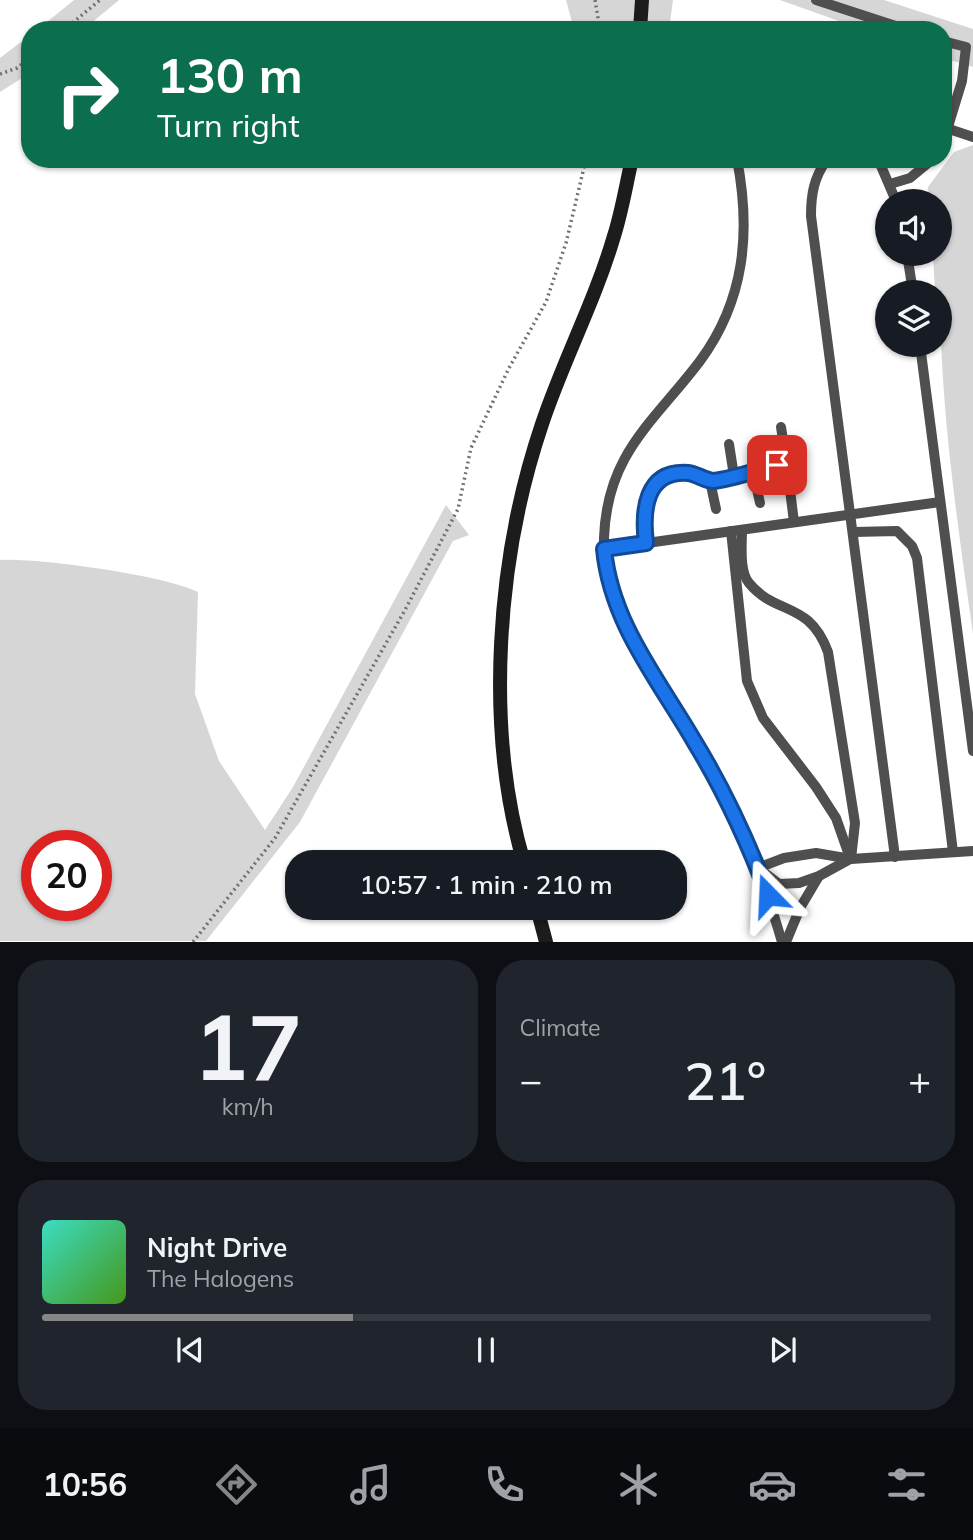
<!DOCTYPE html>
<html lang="en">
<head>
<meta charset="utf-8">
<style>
  body { margin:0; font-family:Mulish,sans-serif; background:#20242c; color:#f1f3f6; height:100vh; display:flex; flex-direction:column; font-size:26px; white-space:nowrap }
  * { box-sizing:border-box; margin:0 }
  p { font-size:23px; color:#9ea1a6 }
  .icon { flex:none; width:38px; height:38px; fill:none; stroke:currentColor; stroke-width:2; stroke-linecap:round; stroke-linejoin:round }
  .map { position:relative; height:942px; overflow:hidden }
  .sheet { display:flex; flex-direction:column; gap:18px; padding:18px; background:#0d0f14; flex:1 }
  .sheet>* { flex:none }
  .banner { position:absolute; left:21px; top:21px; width:931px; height:147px; border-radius:28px; box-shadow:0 2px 5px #0004; background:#0b6e4f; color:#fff; overflow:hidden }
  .fabs { position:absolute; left:875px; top:189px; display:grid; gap:14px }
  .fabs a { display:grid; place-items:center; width:77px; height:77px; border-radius:50%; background:#171b24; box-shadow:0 2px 5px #0004; font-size:35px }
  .speed { position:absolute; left:21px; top:830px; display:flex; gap:14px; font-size:35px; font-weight:700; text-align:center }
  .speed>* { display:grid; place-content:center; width:91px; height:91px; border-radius:50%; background:#171b24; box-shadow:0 2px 5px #0004; line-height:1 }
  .speed .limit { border:10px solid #d22; background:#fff; color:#111 }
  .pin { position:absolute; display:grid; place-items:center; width:60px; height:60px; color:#fff; margin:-30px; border-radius:14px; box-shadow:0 4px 10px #0006 }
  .me { position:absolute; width:77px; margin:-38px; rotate:339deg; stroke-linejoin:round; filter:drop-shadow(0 0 5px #0008) }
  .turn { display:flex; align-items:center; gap:24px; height:147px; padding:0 21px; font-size:32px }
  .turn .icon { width:91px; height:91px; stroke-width:2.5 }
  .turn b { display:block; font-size:49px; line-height:60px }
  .big { font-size:52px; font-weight:600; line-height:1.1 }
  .sheet .card { flex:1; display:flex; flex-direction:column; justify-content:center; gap:10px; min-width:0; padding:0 24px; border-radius:28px; background:#20242c }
  .sheet .dial { align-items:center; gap:0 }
  .dial b { font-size:91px; line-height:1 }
  .song { display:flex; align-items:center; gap:21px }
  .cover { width:84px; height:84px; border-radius:10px; background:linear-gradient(135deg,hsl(170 70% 55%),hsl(100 70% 35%)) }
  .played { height:7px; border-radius:4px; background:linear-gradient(90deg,#858687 35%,#363941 35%) }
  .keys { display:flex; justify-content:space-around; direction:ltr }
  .heat { display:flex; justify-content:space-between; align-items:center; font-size:38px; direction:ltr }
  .sheet .tiles { flex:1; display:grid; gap:18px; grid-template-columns:1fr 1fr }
  .card:last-child { grid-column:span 2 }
  .trip { position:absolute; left:285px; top:850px; width:402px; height:70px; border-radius:28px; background:#171b24; box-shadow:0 2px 5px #0004; font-weight:600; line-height:70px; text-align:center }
  .tabs { display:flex; height:112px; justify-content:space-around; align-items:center; background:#090b0e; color:#9ea1a6 }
  .tabs .icon { width:49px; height:49px }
  .tabs .current { color:#858687 }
  .tabs b { font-size:32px; color:#f1f3f6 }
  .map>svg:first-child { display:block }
  .green { fill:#d6d6d6; fill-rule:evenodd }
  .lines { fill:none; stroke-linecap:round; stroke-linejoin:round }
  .path { stroke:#717171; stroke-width:3.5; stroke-dasharray:2 3.5; stroke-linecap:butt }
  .lane { stroke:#4f4f4f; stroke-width:10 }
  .secondary { stroke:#1c1c1c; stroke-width:14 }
  .route-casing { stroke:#114b97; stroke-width:18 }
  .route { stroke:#1a73e8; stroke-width:12 }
</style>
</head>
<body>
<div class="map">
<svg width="973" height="942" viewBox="0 0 973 942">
  <rect width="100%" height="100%" fill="#fff"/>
  <!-- green -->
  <g class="green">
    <path d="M74 0H119L83 30H37Z"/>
    <path d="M566 0H673L669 30H574Z"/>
    <path d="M780 0H884L970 28 973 29V67L943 58V30H864Z"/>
    <path d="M30 35V73L0 92V58Z"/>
    <path d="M973 145V634C957 520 940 407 940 292H935L933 254H940V201H929L928 187 954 152Z"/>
    <path d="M446 505 469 535 453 541 300 822 206 941H0V560C40 558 163 575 198 592L195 694 219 761 265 830 293 787ZM37 845H96V905H37Z"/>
  </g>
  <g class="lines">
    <!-- path -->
    <g class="path">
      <path d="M595 0 600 30"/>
      <path d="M64 30 100 0"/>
      <path d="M0 74 17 68 30 58"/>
      <path d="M193 942 275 838 405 610 458 509 471 448 509 368 546 302 566 243 586 159"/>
    </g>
    <!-- lane -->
    <g class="lane">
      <path d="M816 0 908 30"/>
      <path d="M943 41 966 47 962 81 943 143"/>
      <path d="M949 129 973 137"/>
      <path d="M737 159C751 232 745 300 700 361 654 422 607 453 604 538 601 620 684 721 724 794 750 840 767 891 782 942"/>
      <path d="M827 159C814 178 811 193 811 216L895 857"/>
      <path d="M878 159 896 201"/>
      <path d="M890 184 910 178 933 159"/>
      <path d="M907 254 913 292"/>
      <path d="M920 345 973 751"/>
      <path d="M781 427 787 466"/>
      <path d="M729 444 734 476"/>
      <path d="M753 471 760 503"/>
      <path d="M710 481 716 509"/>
      <path d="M742 530C742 545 739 571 749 583 776 616 809 600 828 652L855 823 851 859"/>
      <path d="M731 531 747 681 763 718 816 787 836 818 849 855"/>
      <path d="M854 532 897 531 912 546 917 558 953 852"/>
      <path d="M646 543C641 498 656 452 710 481L777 465 787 466 794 522"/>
      <path d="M604 549 940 502"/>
      <path d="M758 868 784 858 816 853 851 859 973 851"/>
      <path d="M758 868 779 884 799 883 819 876 850 859"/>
      <path d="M786 942 800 908 819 876"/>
    </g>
    <!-- secondary -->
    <g class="secondary">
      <path d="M640 30 642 0"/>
      <path d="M524 863C484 727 497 557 542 424 563 361 595 301 614 236 622 211 626 185 632 159"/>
      <path d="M537 908 546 942"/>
    </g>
  </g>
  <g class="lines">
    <!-- route casing -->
    <g class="route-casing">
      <path id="route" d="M768 895C748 842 724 790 694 741 658 679 611 623 604 549L646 543C642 511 645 470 688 473 697 474 706 481 714 481 735 478 757 470 777 465"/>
    </g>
    <!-- route -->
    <use href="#route" class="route"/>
  </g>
</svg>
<div class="fabs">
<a><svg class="icon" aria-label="sound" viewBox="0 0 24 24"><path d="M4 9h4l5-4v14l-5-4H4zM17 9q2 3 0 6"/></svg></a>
<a><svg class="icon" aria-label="layers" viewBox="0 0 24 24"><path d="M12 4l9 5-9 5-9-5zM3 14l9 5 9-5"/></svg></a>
</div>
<div class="speed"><div class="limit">20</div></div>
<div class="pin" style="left:777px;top:465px;background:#d93025"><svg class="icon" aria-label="arrive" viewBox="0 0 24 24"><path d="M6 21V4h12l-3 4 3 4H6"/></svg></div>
<svg class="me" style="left:768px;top:895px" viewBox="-20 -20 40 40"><path d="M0-17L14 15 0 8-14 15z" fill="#1a73e8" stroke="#fff" stroke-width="4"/></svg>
<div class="trip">10:57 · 1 min · 210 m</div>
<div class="banner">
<div class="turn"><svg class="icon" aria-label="right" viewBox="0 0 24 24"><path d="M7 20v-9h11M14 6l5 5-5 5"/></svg><div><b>130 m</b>Turn right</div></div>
</div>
</div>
<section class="sheet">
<div class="tiles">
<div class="card dial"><b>17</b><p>km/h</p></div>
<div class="card"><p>Climate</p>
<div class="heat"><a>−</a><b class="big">21°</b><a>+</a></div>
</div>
<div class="card">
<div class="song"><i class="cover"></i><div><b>Night Drive</b><p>The Halogens</p></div></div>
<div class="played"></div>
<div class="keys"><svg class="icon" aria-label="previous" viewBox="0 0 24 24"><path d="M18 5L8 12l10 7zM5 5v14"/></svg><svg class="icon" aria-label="pause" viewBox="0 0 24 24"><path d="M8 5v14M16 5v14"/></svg><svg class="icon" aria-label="next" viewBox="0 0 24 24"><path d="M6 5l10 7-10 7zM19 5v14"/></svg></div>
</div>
</div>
</section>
<nav class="tabs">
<b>10:56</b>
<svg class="icon current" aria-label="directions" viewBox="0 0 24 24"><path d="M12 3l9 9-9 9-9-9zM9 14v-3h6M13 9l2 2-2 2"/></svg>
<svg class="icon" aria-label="music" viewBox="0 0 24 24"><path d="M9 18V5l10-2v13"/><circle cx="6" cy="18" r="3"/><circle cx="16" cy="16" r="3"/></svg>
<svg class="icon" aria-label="phone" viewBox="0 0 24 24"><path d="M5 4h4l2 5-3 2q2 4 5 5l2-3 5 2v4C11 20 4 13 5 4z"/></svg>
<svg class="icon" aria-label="climate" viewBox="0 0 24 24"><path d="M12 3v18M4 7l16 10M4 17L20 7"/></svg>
<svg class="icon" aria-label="car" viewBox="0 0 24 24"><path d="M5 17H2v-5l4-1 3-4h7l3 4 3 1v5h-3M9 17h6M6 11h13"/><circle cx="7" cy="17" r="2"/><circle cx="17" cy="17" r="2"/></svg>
<svg class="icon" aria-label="filters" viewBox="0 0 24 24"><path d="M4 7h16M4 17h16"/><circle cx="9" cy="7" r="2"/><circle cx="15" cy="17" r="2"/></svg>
</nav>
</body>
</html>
